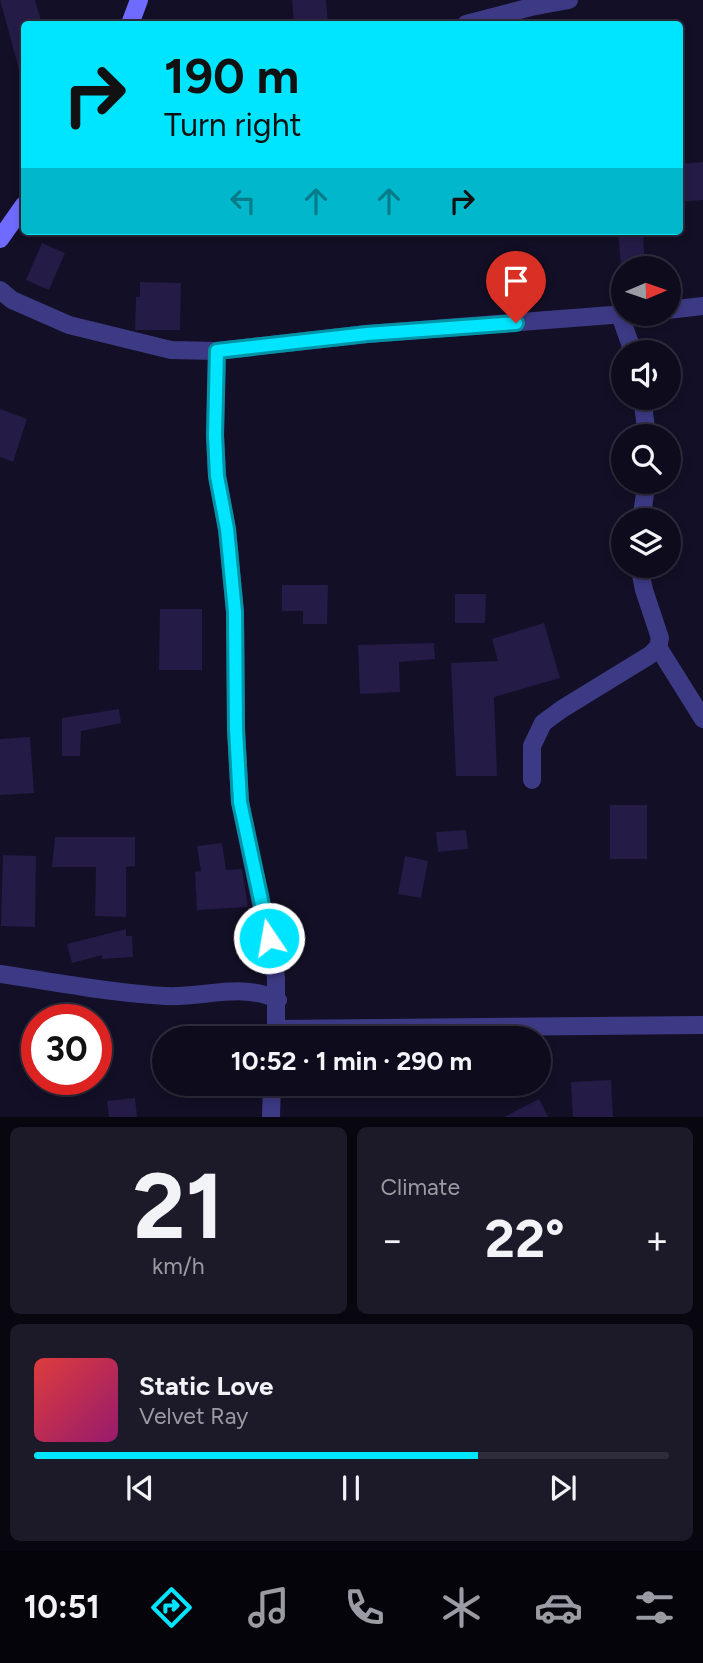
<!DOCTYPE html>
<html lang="en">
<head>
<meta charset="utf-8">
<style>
  body { margin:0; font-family:Figtree,sans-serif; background:#1c1929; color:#f1f3f6; height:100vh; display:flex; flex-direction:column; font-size:26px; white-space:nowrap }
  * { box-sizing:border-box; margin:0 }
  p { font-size:23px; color:#9b9ba3 }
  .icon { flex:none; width:38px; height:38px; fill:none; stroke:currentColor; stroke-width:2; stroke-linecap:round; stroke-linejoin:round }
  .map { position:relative; height:1117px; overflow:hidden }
  .drawer { display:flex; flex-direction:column; gap:10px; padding:10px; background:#08060f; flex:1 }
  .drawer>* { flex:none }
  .hud { position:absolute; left:21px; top:21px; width:662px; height:214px; border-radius:7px; box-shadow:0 4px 10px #0003,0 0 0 2px #2e2b3b; background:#00e5ff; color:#111; overflow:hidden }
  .needle { width:46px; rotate:88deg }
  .controls { position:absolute; left:611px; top:256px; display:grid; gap:14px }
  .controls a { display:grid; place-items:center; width:70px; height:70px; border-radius:50%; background:#0e0b1c; box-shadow:0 4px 10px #0003,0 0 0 2px #2e2b3b; font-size:35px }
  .speed { position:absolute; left:21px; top:1004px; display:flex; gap:14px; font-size:35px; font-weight:700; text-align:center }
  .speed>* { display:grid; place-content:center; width:91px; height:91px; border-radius:50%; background:#0e0b1c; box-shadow:0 4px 10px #0003,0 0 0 2px #2e2b3b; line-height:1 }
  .speed .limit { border:10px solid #d22; background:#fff; color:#111 }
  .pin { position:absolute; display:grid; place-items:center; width:60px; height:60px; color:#fff; margin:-72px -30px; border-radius:50% 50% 50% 0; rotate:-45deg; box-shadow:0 0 7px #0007 }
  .pin .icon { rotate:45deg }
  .me { position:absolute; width:77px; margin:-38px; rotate:348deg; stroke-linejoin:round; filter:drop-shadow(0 0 5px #0008) }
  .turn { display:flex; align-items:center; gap:24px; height:147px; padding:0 28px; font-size:32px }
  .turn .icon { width:91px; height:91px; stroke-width:2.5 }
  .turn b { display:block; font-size:49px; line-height:60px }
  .lanes { display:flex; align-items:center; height:66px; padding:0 28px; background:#0003; justify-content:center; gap:35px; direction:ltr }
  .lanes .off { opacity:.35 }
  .big { font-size:52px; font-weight:700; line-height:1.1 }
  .drawer .tile { flex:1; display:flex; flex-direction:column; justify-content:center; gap:10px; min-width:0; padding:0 24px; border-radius:10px; background:#1c1929 }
  .drawer .dial { align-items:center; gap:0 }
  .dial b { font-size:91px; line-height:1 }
  .song { display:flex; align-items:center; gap:21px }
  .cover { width:84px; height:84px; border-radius:10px; background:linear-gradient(135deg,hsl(0 70% 55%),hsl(320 70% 35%)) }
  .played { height:7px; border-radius:4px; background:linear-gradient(90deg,#00e5ff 70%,#2e2b3b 70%) }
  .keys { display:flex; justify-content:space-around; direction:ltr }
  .heat { display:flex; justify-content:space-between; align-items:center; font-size:38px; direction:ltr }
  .drawer .tiles { flex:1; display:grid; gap:10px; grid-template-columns:1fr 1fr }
  .tile:last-child { grid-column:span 2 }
  .trip { position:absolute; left:152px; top:1026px; width:399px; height:70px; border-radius:35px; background:#0e0b1c; box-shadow:0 4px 10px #0003,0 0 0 2px #2e2b3b; font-weight:700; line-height:70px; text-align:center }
  .tabs { display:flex; height:112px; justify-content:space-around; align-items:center; background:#06040b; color:#9b9ba3 }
  .tabs .icon { width:49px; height:49px }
  .tabs .selected { color:#00e5ff }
  .tabs b { font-size:32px; color:#f1f3f6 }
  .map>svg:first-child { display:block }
  .building { fill:#241b47 }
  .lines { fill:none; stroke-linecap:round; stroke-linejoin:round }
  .street { stroke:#3d3a85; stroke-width:18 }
  .secondary { stroke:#6f6bff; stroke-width:18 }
  .route-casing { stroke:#0095a6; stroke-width:18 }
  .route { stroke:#00e5ff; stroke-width:12 }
</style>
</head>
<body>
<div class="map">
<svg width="703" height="1117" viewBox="0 0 703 1117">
  <rect width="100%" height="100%" fill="#130f26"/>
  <!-- building -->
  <g class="building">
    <path d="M0 0H35L42 24H24V72L20 73Z"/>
    <path d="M292 0H326L328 24H294Z"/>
    <path d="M703 162V200L679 202V164Z"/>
    <path d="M618 231H643L645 268H621Z"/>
    <path d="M42 243 65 253 49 290 26 280Z"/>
    <path d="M140 282 181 283 180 330H135L136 297H140Z"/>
    <path d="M0 409 27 419 13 462 0 457Z"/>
    <path d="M282 585H328L327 624H303V611H282Z"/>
    <path d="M455 594H486L485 623H455Z"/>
    <path d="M160 609H202V670H159Z"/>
    <path d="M544 623 560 678 494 697 497 776H456L451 663 498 661 492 639Z"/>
    <path d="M434 643 435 659 399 662 400 692 360 694 358 645Z"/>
    <path d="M119 709 121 723 81 731 80 756H62V718Z"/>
    <path d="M30 737 34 793 0 795V739Z"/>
    <rect x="610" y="805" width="37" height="54"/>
    <path d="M466 830 468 849 438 852 436 832Z"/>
    <path d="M55 837H135V866L126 867V917L95 916 96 867H52Z"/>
    <path d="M222 843 226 870 242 869 248 907 197 910 195 872 201 871 197 846Z"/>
    <path d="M3 855 36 856 35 927 1 926Z"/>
    <path d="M405 856 428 861 421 898 398 894Z"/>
    <path d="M126 929V936H132L133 957 102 959V955L72 963 67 944Z"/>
    <path d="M611 1080 613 1117H573L571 1082Z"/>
    <path d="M135 1098 137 1117H109L107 1101Z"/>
    <path d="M539 1099 548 1117H504Z"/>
  </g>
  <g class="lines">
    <!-- street -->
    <g class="street">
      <path d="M466 24 531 7 569 0"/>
      <path d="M0 290 12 300 69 325 171 350 217 351 367 334 638 313"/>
      <path d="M668 310 703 306"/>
      <path d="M620 315 633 352"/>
      <path d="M217 351 215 435 217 476 227 529 235 612 236 729 240 802 276 977V1038"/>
      <path d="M642 397 647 436"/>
      <path d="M641 520 647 481"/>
      <path d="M658 647 703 719"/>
      <path d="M532 780V746L543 723 562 709 650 655 658 647 660 638 644 590 639 565"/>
      <path d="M0 974C55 982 111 993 166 996 203 998 243 982 278 1000"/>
      <path d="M277 1029 703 1025"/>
      <path d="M271 1117 272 1083"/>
    </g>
    <!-- secondary -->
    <g class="secondary">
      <path d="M130 24 139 0"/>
      <path d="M0 239 24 205"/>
    </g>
  </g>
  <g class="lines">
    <!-- route casing -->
    <g class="route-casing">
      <path id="route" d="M269 938 240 802 236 729 235 612 227 529 217 476 215 435 217 351 367 334 516 323"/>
    </g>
    <!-- route -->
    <use href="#route" class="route"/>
  </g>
</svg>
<div class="controls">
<a><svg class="needle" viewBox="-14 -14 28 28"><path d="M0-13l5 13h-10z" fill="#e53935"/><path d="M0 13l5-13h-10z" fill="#9b9ba3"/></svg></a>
<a><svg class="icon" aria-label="sound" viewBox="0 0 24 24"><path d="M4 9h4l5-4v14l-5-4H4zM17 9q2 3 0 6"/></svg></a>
<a><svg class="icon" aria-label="search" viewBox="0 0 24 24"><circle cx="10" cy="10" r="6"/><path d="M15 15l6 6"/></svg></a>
<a><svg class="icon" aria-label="layers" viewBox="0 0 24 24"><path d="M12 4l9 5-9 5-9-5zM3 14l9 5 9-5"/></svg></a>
</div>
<div class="speed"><div class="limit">30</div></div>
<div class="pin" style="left:516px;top:323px;background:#d93025"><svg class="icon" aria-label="arrive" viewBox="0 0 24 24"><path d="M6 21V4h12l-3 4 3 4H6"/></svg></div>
<svg class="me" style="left:269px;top:938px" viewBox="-20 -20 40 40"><circle r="17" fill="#00e5ff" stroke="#fff" stroke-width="3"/><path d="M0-11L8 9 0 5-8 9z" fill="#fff"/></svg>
<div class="trip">10:52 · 1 min · 290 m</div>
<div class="hud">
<div class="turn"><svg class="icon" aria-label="right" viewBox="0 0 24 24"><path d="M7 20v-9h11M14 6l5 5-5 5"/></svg><div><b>190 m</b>Turn right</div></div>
<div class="lanes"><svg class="icon off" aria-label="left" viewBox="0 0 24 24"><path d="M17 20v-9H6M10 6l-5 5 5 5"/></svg><svg class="icon off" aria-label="ahead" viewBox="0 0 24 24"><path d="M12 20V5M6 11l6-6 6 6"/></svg><svg class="icon off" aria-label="ahead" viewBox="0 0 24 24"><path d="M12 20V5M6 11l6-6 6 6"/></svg><svg class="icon" aria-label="right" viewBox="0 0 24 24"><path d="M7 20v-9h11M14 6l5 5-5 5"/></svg></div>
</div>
</div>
<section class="drawer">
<div class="tiles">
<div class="tile dial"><b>21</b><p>km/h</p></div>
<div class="tile"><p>Climate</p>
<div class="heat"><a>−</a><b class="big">22°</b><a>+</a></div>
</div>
<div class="tile">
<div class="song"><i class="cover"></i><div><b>Static Love</b><p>Velvet Ray</p></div></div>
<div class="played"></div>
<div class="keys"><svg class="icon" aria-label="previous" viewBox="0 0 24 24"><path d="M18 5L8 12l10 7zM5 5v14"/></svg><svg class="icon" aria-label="pause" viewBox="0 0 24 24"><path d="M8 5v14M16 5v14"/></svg><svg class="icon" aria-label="next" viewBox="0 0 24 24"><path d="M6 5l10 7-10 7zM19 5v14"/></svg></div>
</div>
</div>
</section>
<nav class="tabs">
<b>10:51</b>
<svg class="icon selected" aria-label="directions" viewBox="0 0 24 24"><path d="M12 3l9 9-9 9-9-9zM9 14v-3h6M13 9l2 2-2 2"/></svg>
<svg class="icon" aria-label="music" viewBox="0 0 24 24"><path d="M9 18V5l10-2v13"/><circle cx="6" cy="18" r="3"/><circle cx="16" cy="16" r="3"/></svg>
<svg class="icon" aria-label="phone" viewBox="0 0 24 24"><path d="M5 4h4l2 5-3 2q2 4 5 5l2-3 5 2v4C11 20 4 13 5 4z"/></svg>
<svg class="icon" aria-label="climate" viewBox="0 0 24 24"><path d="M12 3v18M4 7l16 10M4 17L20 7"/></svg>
<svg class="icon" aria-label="car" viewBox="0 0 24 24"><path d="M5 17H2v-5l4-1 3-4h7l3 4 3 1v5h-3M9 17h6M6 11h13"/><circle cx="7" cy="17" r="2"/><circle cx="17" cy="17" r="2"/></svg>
<svg class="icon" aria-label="filters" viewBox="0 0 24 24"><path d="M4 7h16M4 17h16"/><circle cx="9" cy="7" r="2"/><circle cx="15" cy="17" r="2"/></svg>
</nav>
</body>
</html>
